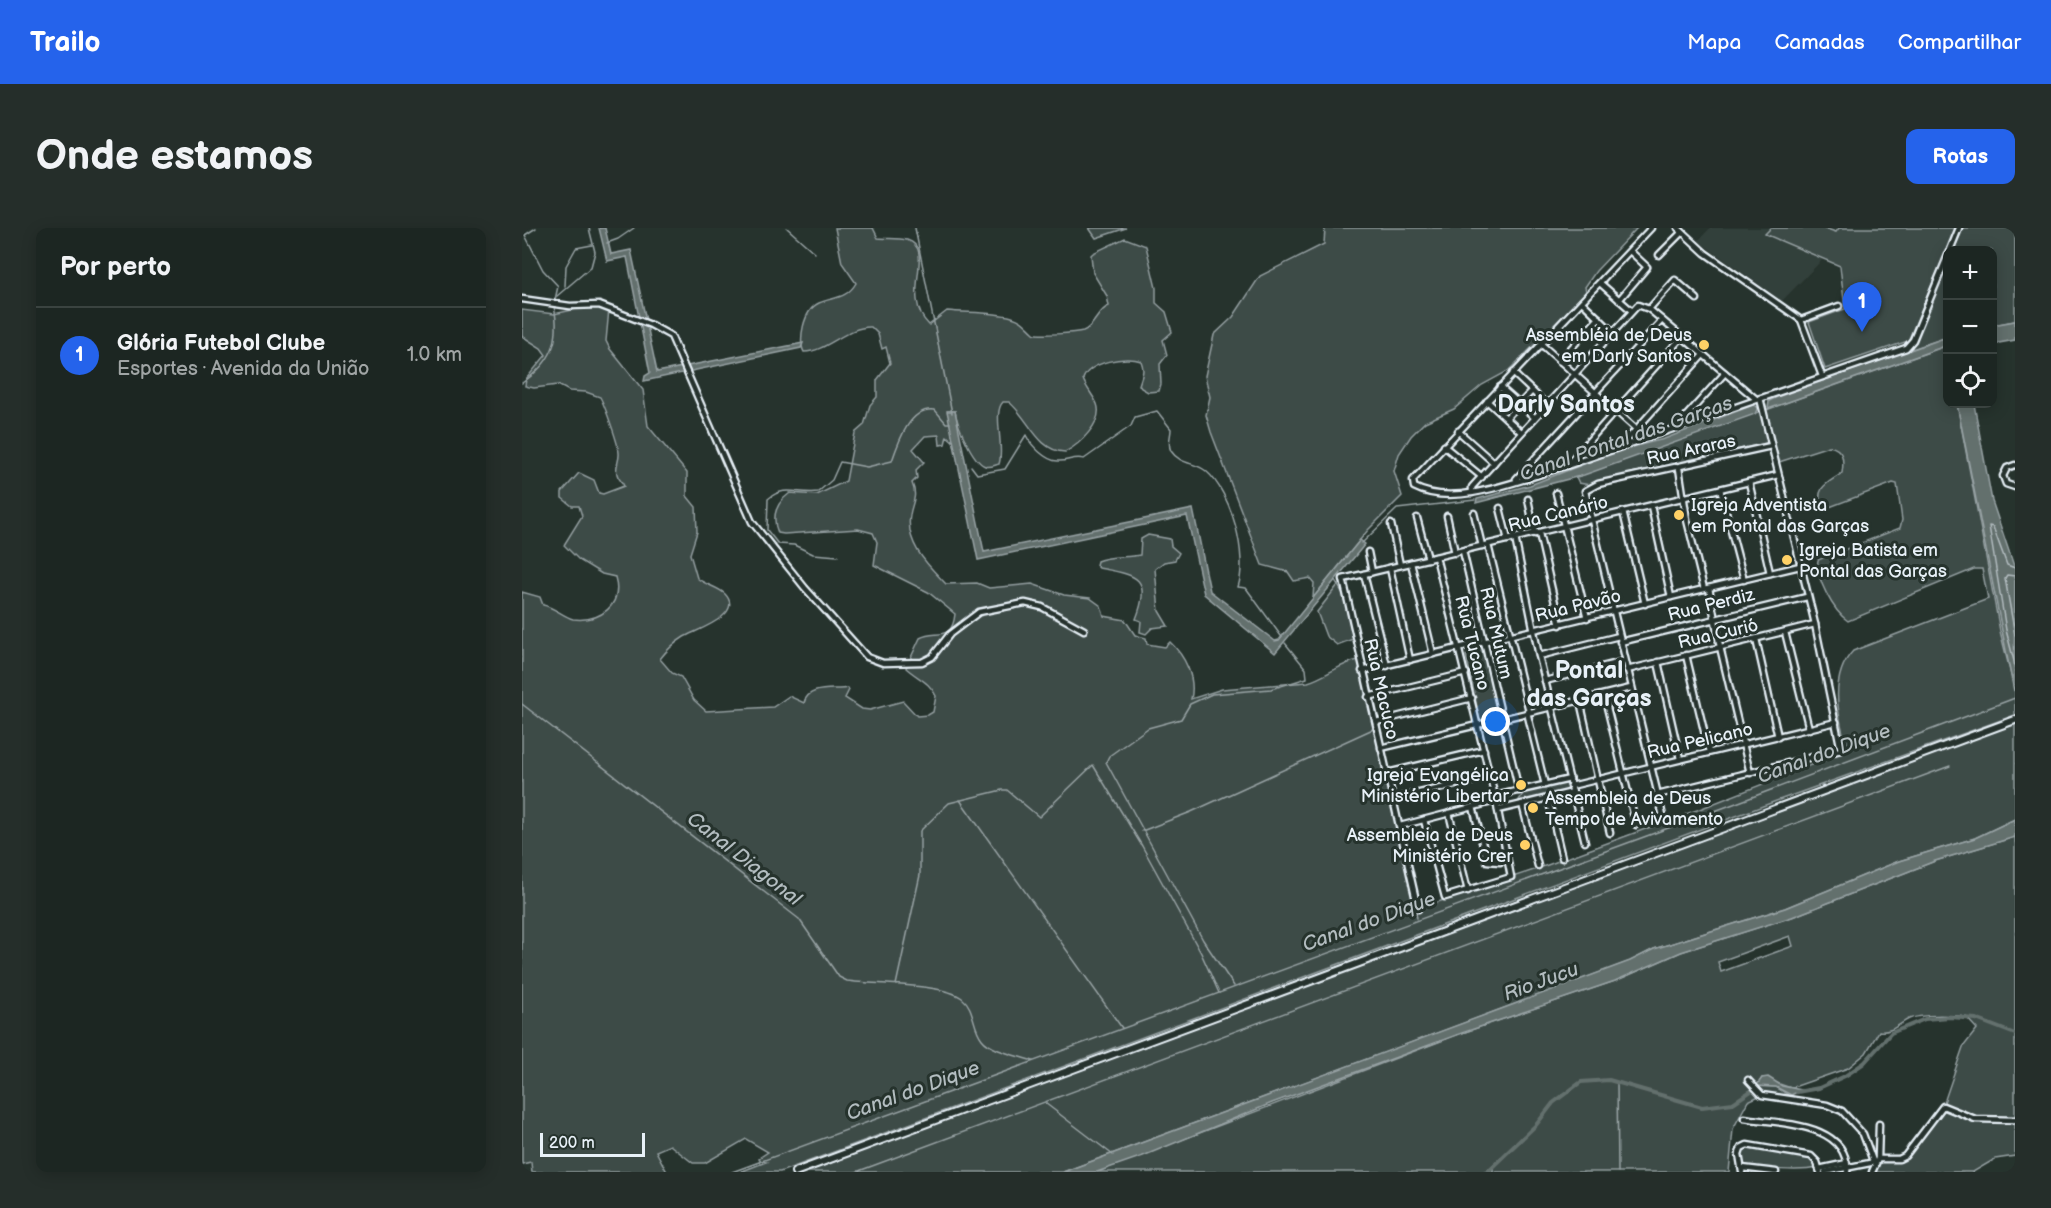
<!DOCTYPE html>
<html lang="pt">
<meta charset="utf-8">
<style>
body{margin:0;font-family:"Balsamiq Sans",sans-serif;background:#252e2a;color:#f1f3f6}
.controls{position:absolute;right:18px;top:18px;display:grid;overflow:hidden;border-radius:12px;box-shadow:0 3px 15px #0003}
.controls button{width:54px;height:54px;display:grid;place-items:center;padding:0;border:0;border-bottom:2px solid #3a4340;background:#1c2622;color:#f1f3f6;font:30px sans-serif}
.scale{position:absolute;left:18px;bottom:15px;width:105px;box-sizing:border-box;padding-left:6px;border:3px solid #e8f1f8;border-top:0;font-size:16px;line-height:21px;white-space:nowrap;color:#e8f1f8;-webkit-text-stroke:4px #26332d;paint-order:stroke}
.you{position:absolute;left:974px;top:494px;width:21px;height:21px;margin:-15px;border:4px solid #fff;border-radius:50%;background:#1a73e8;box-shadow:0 0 0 9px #1a73e833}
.badge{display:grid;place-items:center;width:39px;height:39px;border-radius:50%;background:#2563eb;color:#fff;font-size:20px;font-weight:700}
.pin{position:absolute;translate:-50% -50px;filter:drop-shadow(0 2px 3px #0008)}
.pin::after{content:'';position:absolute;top:32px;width:21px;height:18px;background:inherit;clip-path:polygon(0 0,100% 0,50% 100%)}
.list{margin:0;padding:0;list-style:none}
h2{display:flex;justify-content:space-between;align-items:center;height:78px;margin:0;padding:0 24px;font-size:26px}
h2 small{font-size:20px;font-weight:400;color:#a0a5a5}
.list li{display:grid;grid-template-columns:39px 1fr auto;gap:18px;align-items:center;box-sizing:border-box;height:96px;padding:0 24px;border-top:2px solid #3a4340}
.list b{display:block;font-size:22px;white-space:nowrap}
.list p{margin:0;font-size:20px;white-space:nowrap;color:#a0a5a5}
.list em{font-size:20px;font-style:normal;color:#a0a5a5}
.icon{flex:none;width:33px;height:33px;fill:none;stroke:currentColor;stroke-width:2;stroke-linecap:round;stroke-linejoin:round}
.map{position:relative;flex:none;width:1493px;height:944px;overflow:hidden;border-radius:12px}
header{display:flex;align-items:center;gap:36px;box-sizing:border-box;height:84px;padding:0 30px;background:#2563eb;color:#fff}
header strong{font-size:28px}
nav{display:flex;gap:33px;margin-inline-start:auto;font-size:21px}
.intro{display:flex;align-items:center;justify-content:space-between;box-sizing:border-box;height:144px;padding:0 36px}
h1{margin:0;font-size:42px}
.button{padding:15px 27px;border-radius:12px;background:#2563eb;color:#fff;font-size:21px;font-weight:700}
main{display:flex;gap:36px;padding:0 36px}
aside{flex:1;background:#1c2622;border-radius:12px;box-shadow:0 3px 15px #0003}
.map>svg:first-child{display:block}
.built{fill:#333f3a}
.green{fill:#3e4b47;stroke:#939ea0;stroke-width:1.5;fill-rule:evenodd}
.water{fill:#636f6d;stroke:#98a3a5;stroke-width:1.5}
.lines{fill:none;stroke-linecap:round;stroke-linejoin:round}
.shore{stroke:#b3bdc0;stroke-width:1.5}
.stream{stroke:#98a3a5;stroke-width:1.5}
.canal{stroke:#636f6d;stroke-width:4}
.minor-casing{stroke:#e8f1f8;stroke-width:9}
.major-casing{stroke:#e8f1f8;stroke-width:10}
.minor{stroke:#26332d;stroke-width:4.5}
.major{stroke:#26332d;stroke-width:6}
.poi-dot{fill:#ffd166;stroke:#26332d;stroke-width:2}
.labels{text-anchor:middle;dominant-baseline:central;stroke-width:6;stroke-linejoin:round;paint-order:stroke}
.poi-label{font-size:18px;fill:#e8f1f8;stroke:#26332d;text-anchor:end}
.street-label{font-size:18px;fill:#e8f1f8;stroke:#26332d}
.water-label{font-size:20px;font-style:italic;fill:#b3bdc0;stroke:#26332d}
.district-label{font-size:24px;font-weight:bold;fill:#e8f1f8;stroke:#26332d}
</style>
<header>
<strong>Trailo</strong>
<nav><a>Mapa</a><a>Camadas</a><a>Compartilhar</a></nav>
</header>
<div class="intro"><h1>Onde estamos</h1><a class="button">Rotas</a></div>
<main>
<aside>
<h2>Por perto<small></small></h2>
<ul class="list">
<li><span class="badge">1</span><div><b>Glória Futebol Clube</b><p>Esportes · Avenida da União</p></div><em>1.0 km</em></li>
</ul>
</aside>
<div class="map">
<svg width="1493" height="944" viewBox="0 0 1493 944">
<rect width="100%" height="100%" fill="#26332d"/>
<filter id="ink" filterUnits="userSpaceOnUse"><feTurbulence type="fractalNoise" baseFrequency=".0167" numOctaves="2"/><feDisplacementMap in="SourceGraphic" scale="12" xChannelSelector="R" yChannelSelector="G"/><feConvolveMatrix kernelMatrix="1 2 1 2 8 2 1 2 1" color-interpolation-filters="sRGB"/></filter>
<g filter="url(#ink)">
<path class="built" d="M1188,0H1249L1243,6L1301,31L1260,73L1176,13Z"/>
<g class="green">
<path d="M313,0H351L356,10C366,11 376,10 385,12C415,21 377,68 407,97L425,83C446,85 470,84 490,89C501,92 504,98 512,105C515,108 554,105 561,103C573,99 575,82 587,78L585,68L571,45L569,27L571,25L603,10L624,18L634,60V75L644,84L650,104L641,112L645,127L638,136L639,156L637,163L626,164L619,160L617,157C620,147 623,143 619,133C604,127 567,134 561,151C564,160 571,167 575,176C582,194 557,217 543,224C515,223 507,190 487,174H481C470,185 483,219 477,236C473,237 468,240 463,238C450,233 435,196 433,183H426L432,214L425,208L423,216L418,217L417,207L403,208L391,221L402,234L394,242L395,250L390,255C396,269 390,274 388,287C383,316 406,337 424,356L455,355L467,360L510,356L542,367L568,370L579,378L582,388L603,392L613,407L624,410L625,416L643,419L648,414C663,428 674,450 669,471L700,461L786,454C804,449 818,435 837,432L849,474L895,681L1012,642L1175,582L1327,522C1327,515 1322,511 1321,505C1314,478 1311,444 1331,423L1466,371L1460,341H1452L1326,393C1311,383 1293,349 1296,332L1378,300L1380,292L1375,256L1371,255L1305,280L1299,278C1293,258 1307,255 1320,245C1322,232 1322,221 1307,218L1257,234L1244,182L1424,118L1426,176H1435L1478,403L1493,463V487L1257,572L258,944H218L244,934L239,933L237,930L246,924L224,911L183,935H171L148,917L134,923L145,944H10L9,934L0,936V364L18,369L21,377C32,379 42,389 51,391C79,394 101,377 93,349L80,346L57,332L42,317L60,288L57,278H50L40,270V264L57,245L72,252L77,265L81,266L102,258C100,253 96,251 95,246C93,239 97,234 97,227C98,219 82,176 78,169L64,164L47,163L36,157L12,160L3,158L4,151L24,127L19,120L0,108V82L32,86L68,78L87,81L84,113L88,121L121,162L126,198L165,245V268L174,279L175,304L168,326L175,350C183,357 196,359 203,366C223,387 174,402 162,409C154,414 144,423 138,431L150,445L159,449L172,472L184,483L251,479L267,468L282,475C286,457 312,463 326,460L327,462L323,470L340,481L348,482L381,473L395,488L406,487L411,484L414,468C408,454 395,450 384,440L398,410C414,401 430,415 433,386L406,364L352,337L355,314L351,305L336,301L262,306L256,305C249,288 254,275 268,265L295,267L324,253L333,205L342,197L348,177L355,169V152L368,135L364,119L360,121L356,106L349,99C325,98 305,124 282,124C276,114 281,82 297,75C311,69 325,71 334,55L320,35Z"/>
<path d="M567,0H604L574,10Z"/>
<path d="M803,0H1115L1074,43L1063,59L1064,63L1059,71L986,143L960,157L932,181L903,194L889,208L877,226L872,243L880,268L846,302L791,370L792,355L788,350L772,353L766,344L740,337L689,204L684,187L688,169L683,148L692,107L711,89L738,48L802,16Z"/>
<path d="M1249,0H1302L1314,4L1317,0H1434L1386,113L1303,141L1287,94L1323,81L1318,38L1243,6Z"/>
<path d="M1441,0H1493V93L1471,97L1470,22H1432Z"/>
<path d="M1425,38V109L1390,121V119Z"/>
<path d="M1239,183L1248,214L1068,257L1057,255L1054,249L1075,241Z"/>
<path d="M626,307L648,311L649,318L657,325L653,332L642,334L633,341L637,383L646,398L630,400L624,406L618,404L619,393L614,391C631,348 613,347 577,340L574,337L575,333C588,327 604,330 618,327L619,311Z"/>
<path d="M821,356L831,411L815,417L804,408L795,384L816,357Z"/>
<path d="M962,419L977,489L958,493L944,428L948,422Z"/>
<path d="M1493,494V591L1453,610L1377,633L1263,680L1132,721L1109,733L541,944H275Z"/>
<path d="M1042,555L1047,558L1044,563L996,574L1002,564Z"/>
<path d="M1493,609V928L1473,931L1451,944H1352L1358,931L1376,932L1388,925L1417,889L1441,819L1455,801L1444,789C1431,787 1398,786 1387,791C1376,796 1370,805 1357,803L1344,825L1326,840L1269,860L1240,850L1235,858L1254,859L1266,867L1267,873L1237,868L1226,873L1211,901L1207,944H575L940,805L1093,753L1159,724L1270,689L1413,633ZM1268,708L1271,718L1199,744L1196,734Z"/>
<path d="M1224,919L1288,930L1294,940C1281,944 1238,941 1222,938L1218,924Z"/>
</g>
<g class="water">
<path d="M77,0H83L89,26L109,22L135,144L281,115L279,120L122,153L123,148L128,145L105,29L85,33Z"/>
<path d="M1493,93V112L1471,116V97Z"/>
<path d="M1425,109V128L1423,118L1246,181L1247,173L1255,169Z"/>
<path d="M1435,176H1452L1470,273L1493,341L1492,463Z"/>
<path d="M1231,177L1236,179L1233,186L1062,247L954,275L955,271L1008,257L1098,222L1142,211Z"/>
<path d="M425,183H433L462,324L671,281L688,363L753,413L757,412L838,312L843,316L753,425L682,366L665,288L456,332Z"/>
<path d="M1493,591V609L1413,633L1270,689L1159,724L1093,753L940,805L750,875L621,928L575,944H541L1108,733L1132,721L1263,680L1377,633L1453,610Z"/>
<path d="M1246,849L1260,858L1280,862L1269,867L1254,859L1234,858L1240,850Z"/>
</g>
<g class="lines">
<g class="shore">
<path d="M1493,340L1485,337L1471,299L1467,298L1484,402L1493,437"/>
<path d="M1493,348L1485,347L1483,350L1493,407"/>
</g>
<g class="stream">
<path d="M14,0L3,7L21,42L36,58L33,72"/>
<path d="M265,0L293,25"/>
<path d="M393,0L430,185"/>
<path d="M85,15L96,11L112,0"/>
<path d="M43,58L44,38L54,20L70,17"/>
<path d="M35,68L69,39L73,24L67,0"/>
<path d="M0,155C30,134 39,113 32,78"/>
<path d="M449,238L455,246L483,241L504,207C508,216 524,234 537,233C547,233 553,228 562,231L609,198L613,189L635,183L649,201C649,209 645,215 649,223C658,237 674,234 684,243C710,265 726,328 716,359L724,360L759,408"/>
<path d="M967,271L988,266"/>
<path d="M840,315L875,281L953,272"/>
<path d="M316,328L291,326L272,317L256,316L245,302L246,271C263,256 277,267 296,264L310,252L318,234L345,239L370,233C376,215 388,178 413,182L424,195H428"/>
<path d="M813,352L821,366L895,690"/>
<path d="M0,476L277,691L317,749L325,753C352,757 420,755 440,770C453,780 450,799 460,811C469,823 497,828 511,833"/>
<path d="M438,572L600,800"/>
<path d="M620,603L669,584L851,501"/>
<path d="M374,757L398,647V603L427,575L480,562H485L517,589L571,537L620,618L679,725L697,765"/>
<path d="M712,758L681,712L584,534L587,528L626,500L659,491L668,476L690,466L749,461L785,450L784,441L763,415"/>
<path d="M1095,854L1096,944"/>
<path d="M523,875L591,927"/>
<path d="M971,938V944"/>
<path d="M210,944L1209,577L1493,470"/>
<path d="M334,944L1428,538"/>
</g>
<g class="canal">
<path d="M1275,864L1297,860L1323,848L1342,835L1369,805L1403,791L1428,789L1454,791L1493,806"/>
<path d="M965,944L1014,897L1031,875L1059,854L1087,852L1180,879L1211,875L1235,859"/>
</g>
<defs>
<g id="minor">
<path d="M1129,0L891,252L892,259C934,281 1002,250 1044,238L1384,120L1391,112L1426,27"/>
<path d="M1156,0L1183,25L1279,92L1300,148"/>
<path d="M1428,22L1437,0"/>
<path d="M1137,27L1160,4"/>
<path d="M1078,55L1110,83"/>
<path d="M0,71L48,78L77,77L129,97L149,108L230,294L283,360L345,429L361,435L400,434L410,429L428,406L457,384L503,375L520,379L562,402"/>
<path d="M1097,72L1125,39L1108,23"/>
<path d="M1060,74L1091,104"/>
<path d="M1127,81L1153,52L1175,71"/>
<path d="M1279,92L1317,78"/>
<path d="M1019,116L1114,201"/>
<path d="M1037,133L1077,90"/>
<path d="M991,145L1025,177"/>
<path d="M978,159L1012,189"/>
<path d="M965,173L999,204"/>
<path d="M984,190L1010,163"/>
<path d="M1156,197L1203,145"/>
<path d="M936,203L972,235"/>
<path d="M1101,216L1181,127"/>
<path d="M922,218L960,249"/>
<path d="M1046,236L1160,109"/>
<path d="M1493,237L1485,240L1481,248L1484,256L1493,259"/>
<path d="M1157,240L1165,292L1182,361"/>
<path d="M994,251L1140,92"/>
<path d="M1227,254L1248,345"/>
<path d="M1198,261L1222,352"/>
<path d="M950,265V259L1116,77L1127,81L1234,171"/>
<path d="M1034,265L1065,390"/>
<path d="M1006,271L1013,306"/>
<path d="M1129,278L1149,369"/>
<path d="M978,280L986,312"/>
<path d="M1101,284L1123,376"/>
<path d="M952,285L960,318"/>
<path d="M925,288L933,325"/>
<path d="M895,290L906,331"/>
<path d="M869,296L878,337"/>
<path d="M1017,305L1038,397"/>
<path d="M993,310L1017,428L1063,614"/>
<path d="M966,317L1007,483"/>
<path d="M941,323L997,563"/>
<path d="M846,324L850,344"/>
<path d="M889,335L911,426"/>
<path d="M868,340L888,432"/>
<path d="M842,346L865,438"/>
<path d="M1187,360L1198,419L1228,545"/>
<path d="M1263,404L1287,501"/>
<path d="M1234,411L1256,509"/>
<path d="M1098,414L1285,369"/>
<path d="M1164,427L1187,524"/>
<path d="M1017,428L1097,408"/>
<path d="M1136,434L1158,531"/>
<path d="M1105,442L1293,396"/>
<path d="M840,443L1278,338"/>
<path d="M1023,453L1103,433"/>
<path d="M1082,467L1114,597"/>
<path d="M846,469L944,445"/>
<path d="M1058,473L1088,605"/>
<path d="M1005,484L1023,557"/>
<path d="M854,494L950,470"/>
<path d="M859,520L1109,460"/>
<path d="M865,545L962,522"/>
<path d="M1049,558L1314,494"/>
<path d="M1135,567L1319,522L1293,396L1238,170"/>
<path d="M973,568L1048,551"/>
<path d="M1026,570L1040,630"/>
<path d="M871,571L968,549"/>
<path d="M1000,576L1016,638"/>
<path d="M951,579L965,633L978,634L985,631"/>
<path d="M976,582L1051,564"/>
<path d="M927,585L946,663"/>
<path d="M1141,588L1063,263L1076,256L1249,218"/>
<path d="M902,592L923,669L989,649L974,573L914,329"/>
<path d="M878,598L974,573"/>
<path d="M896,681L821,351L1256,247"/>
<path d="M1226,852L1240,867L1305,877L1320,883L1341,906L1351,933"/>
<path d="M1222,890C1257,896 1327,894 1325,944"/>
<path d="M1356,931L1357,896"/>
<path d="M1220,940L1254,944"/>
<path d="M1297,941L1325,935"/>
<path d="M1220,944L1217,926L1219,920L1225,917L1289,928L1295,934L1298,944"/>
<path d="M1303,944L1353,934"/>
<path d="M1350,944L1356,931H1377L1383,928L1421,878L1453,891L1493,892"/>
</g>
<path id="major" d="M273,944L1493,492"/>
</defs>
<use href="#minor" class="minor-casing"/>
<use href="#major" class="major-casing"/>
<use href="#minor" class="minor"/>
<use href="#major" class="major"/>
</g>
</g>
<g class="poi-dot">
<circle cx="1182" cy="117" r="6"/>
<circle cx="1157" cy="287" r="6"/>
<circle cx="1265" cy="332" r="6"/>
<circle cx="999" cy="557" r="6"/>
<circle cx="1011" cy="580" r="6"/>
<circle cx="1003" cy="617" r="6"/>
</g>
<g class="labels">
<g class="poi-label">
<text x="1170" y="107">Assembléia de Deus<tspan x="1170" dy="21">em Darly Santos</tspan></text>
<text x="1169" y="277" text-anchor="start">Igreja Adventista<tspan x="1169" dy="21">em Pontal das Garças</tspan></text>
<text x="1277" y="322" text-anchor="start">Igreja Batista em<tspan x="1277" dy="21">Pontal das Garças</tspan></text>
<text x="987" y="547">Igreja Evangélica<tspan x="987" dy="21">Ministério Libertar</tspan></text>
<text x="1023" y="570" text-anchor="start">Assembleia de Deus<tspan x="1023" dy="21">Tempo de Avivamento</tspan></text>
<text x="991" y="607">Assembleia de Deus<tspan x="991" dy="21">Ministério Crer</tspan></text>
</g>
<g class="street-label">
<text transform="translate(1169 222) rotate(-12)">Rua Araras</text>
<text transform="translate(1036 286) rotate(-14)">Rua Canário</text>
<text transform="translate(1189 377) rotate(-14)">Rua Perdiz</text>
<text transform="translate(1056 378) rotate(-14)">Rua Pavão</text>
<text transform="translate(974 405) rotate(77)">Rua Mutum</text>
<text transform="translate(1196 406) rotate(-13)">Rua Curió</text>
<text transform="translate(950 415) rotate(76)">Rua Tucano</text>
<text transform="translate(859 461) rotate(77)">Rua Macuco</text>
<text transform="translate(1178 513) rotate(-13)">Rua Pelicano</text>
</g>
<g class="water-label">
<text transform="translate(1104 211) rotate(-19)">Canal Pontal das Garças</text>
<text transform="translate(1302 526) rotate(-20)">Canal do Dique</text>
<text transform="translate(222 631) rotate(38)">Canal Diagonal</text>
<text transform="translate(847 694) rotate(-20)">Canal do Dique</text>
<text transform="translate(1019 754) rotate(-20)">Rio Jucu</text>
<text transform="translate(391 863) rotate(-20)">Canal do Dique</text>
</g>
<g class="district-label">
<text x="1044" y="176">Darly Santos</text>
<text x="1067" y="442">Pontal<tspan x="1067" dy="28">das Garças</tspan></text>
</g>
</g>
</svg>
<div class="controls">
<button>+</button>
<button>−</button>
<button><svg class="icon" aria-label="locate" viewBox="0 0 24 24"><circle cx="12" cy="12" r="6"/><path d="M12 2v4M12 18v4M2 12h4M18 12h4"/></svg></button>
</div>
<div class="scale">200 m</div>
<div class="you"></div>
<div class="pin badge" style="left:1340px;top:104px">1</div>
</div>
</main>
